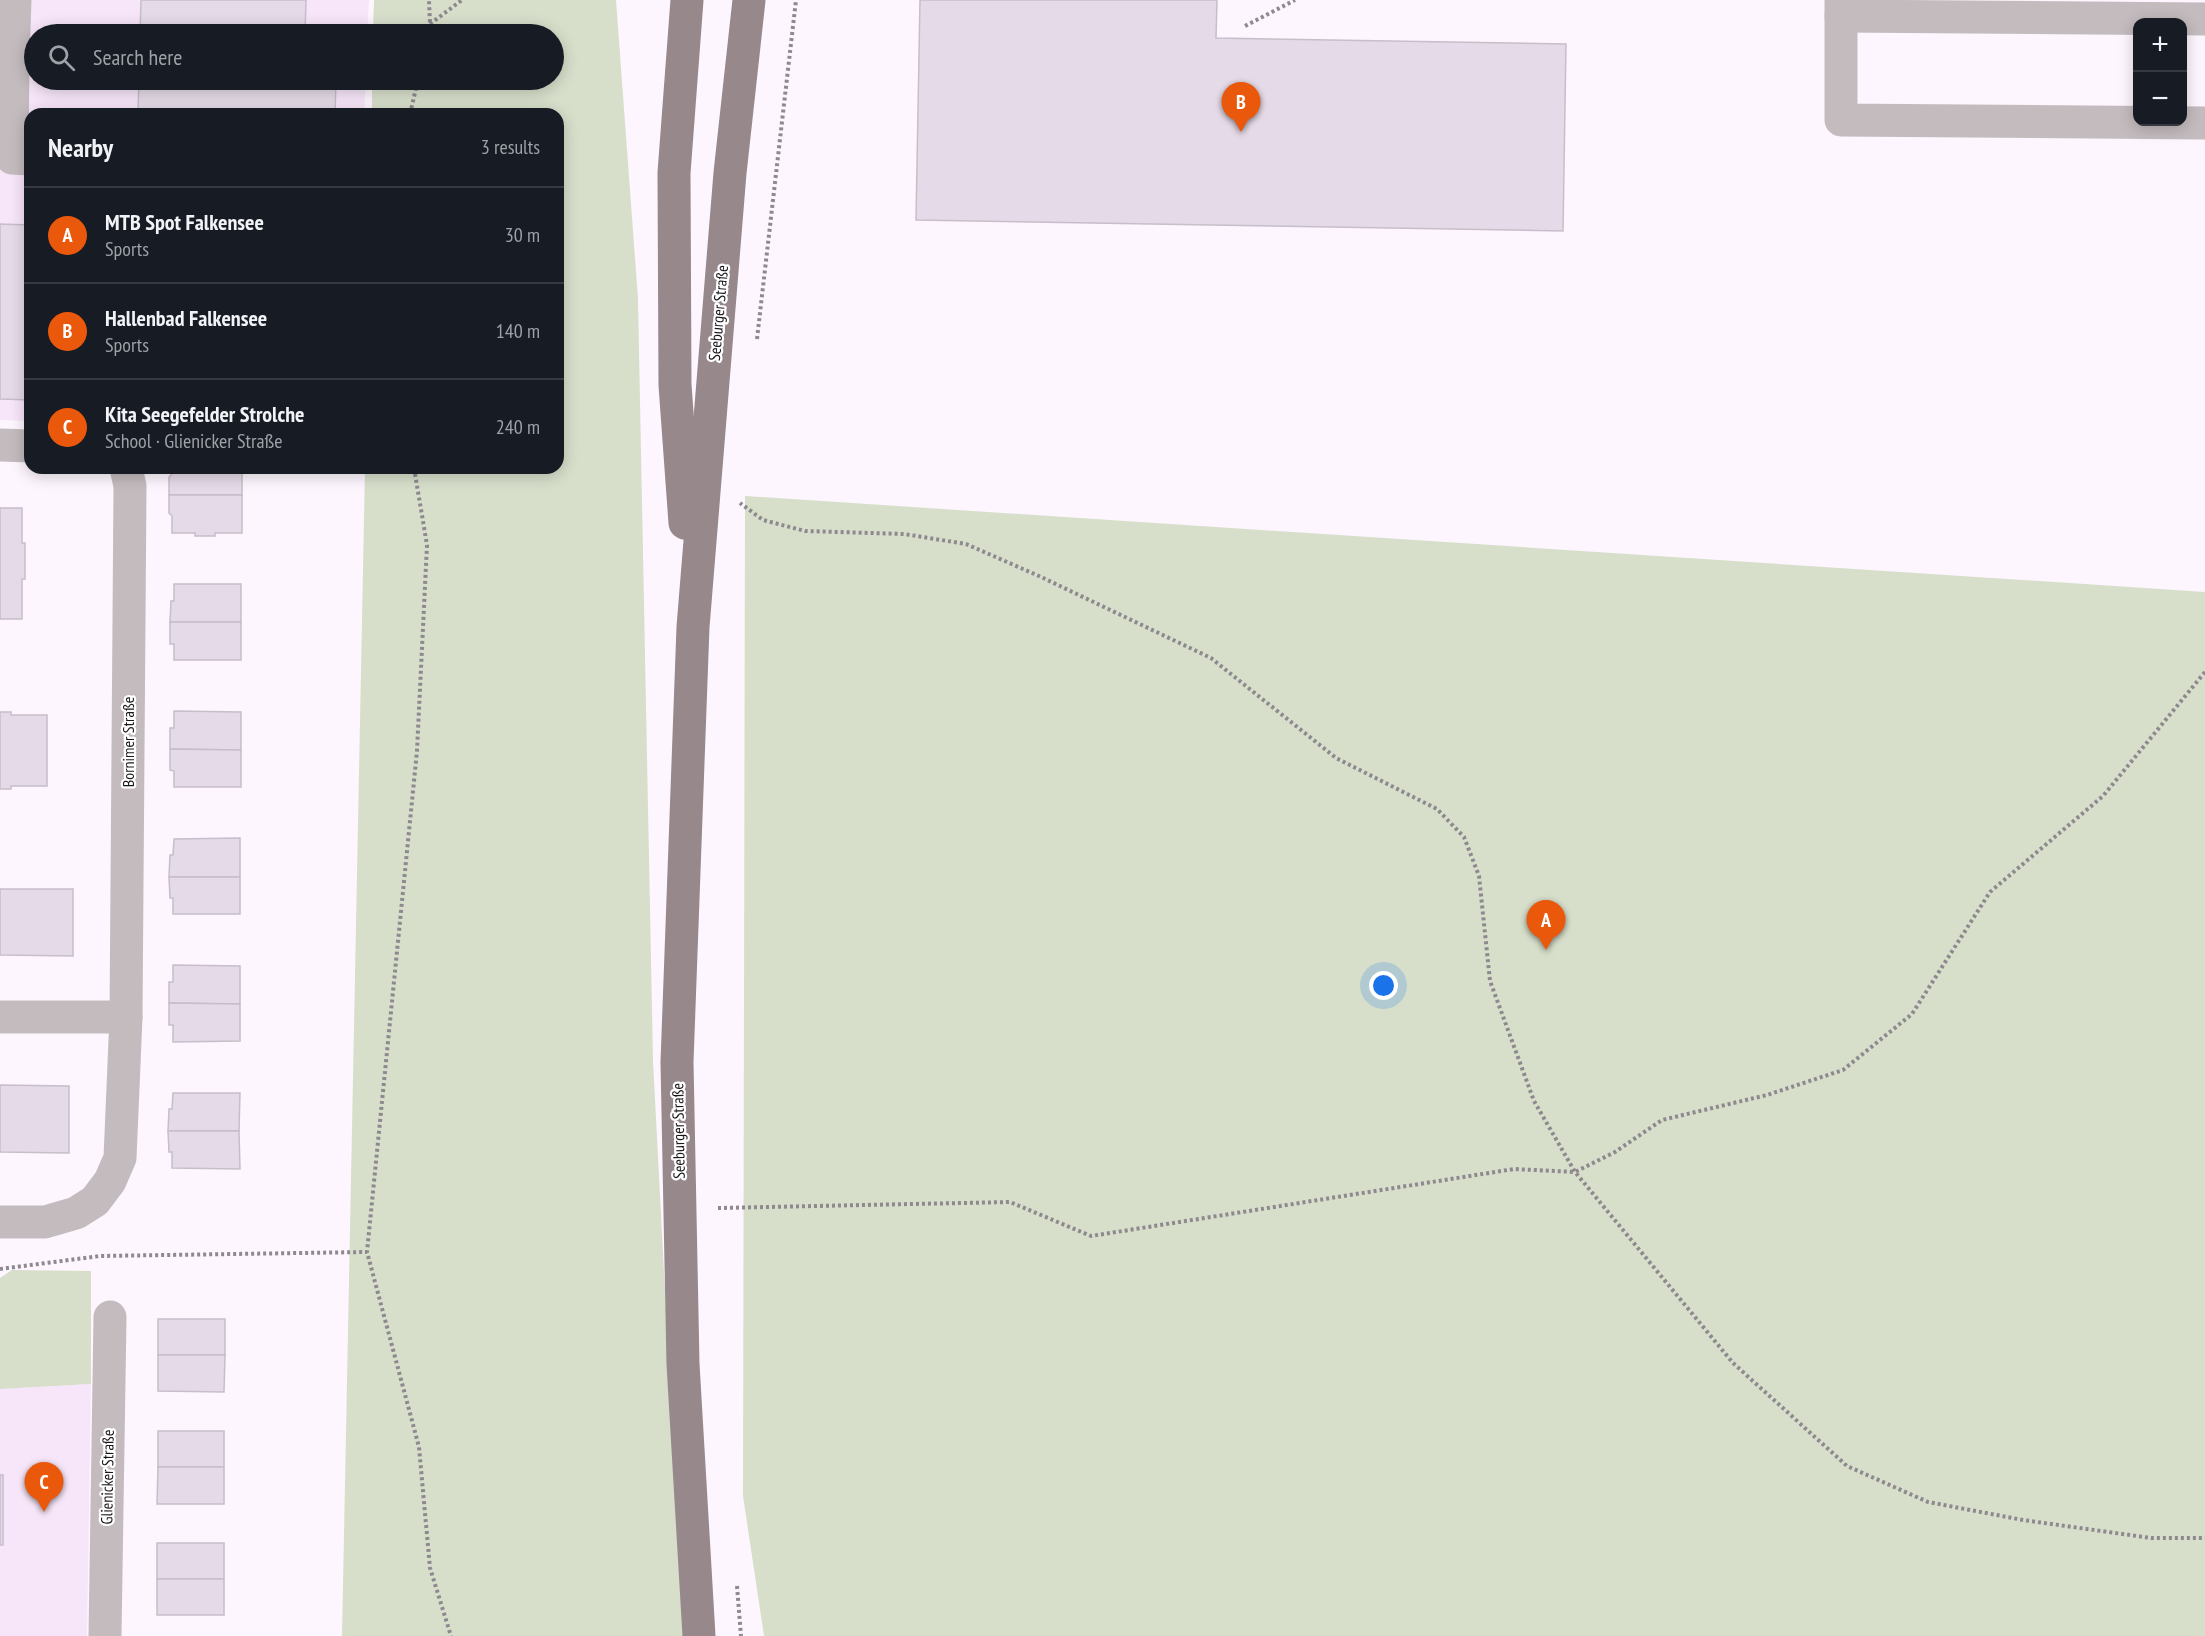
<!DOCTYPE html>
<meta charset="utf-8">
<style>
body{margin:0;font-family:"PT Sans Narrow",sans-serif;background:#20242c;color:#f1f3f6}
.controls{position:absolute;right:18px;top:18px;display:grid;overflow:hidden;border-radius:12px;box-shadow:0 3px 15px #0003}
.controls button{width:54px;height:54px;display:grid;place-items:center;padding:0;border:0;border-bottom:2px solid #363941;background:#171b24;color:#f1f3f6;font:30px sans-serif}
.you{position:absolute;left:1384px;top:986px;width:21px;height:21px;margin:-15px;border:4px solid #fff;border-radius:50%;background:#1a73e8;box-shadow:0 0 0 9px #1a73e833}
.badge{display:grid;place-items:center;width:39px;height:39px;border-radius:50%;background:#ea580c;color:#fff;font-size:20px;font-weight:700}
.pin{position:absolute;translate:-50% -50px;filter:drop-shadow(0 2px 3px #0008)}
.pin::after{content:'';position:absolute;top:32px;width:21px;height:18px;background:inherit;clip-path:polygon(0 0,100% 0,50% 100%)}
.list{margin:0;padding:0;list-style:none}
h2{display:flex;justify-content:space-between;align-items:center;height:78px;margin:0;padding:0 24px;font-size:26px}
h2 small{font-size:20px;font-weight:400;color:#9ea1a6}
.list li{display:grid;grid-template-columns:39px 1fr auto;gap:18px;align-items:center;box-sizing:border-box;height:96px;padding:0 24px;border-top:2px solid #363941}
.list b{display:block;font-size:22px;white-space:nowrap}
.list p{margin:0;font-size:20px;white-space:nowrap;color:#9ea1a6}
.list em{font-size:20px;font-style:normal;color:#9ea1a6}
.icon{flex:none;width:33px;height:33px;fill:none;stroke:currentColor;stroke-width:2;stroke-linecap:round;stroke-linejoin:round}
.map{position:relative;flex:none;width:2205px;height:1636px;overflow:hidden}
.search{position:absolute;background:#171b24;box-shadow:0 3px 15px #0003;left:24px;top:24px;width:540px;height:66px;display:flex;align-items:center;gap:15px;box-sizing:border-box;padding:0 21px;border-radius:33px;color:#9ea1a6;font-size:22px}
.panel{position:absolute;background:#171b24;box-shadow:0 3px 15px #0003;left:24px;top:108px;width:540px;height:366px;border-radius:18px}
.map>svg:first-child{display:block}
.built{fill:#f7e6f9}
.green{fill:#d7dfcb}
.building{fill:#e5dae7;stroke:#c8bdca;stroke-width:1.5}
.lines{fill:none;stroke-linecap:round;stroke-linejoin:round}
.path{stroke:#8e888f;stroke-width:4;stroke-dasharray:3 3;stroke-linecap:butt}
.minor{stroke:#c3bbbd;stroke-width:33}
.major{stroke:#96888b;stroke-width:33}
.labels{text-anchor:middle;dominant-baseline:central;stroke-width:4.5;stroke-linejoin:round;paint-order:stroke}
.street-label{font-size:16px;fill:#19151a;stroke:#fff}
</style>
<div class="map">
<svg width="2205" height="1636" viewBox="0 0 2205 1636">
<rect width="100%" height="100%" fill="#fdf6fe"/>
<g class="built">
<path d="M0,0H369L367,34H34V80H366L364,114H30V421L0,420Z"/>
<path d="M91,1384L87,1636H0V1389Z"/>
</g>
<g class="green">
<path d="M374,0H616L638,299L653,1061L683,1636H342L365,468H558V114H372V80H554V34H373Z"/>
<path d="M745,496L2205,592V1636H764L743,1496Z"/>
<path d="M12,1270L91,1271V1384L0,1389V1278Z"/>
</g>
<g class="building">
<path d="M141,0H306L305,34H140Z"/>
<path d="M920,0H1217L1216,38L1566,44L1563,231L916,220Z"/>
<path d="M139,80H336L335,114L138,111Z"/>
<path d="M0,224L30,225V400L0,399Z"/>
<path d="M172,468H242V495H169V477L172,474Z"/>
<path d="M169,495H242V533H215V536H195V533H172V516L169,513Z"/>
<path d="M0,508H22V543H25V579H22V619H0Z"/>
<path d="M174,584H241V622H170L171,601H174Z"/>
<path d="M170,622H241V660H174V644H170Z"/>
<path d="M174,711L241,712V750L170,749V728H174Z"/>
<path d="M0,712H11V715H47V786H11V789H0Z"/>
<path d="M170,749L241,750V787H174V771L170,770Z"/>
<path d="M240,838V877H169L170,855H173L174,839Z"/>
<path d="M169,877H240V914H173V898H170Z"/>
<path d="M0,889H73V956L0,955Z"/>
<path d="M173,965L240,966V1004L169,1003V982H173Z"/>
<path d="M169,1003L240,1004V1041L173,1042V1025H169Z"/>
<path d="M0,1085L69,1086V1153L0,1152Z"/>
<path d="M173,1093H240L239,1131H168L169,1109H172Z"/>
<path d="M168,1131H239L240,1169L172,1168V1152H169Z"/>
<rect x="158" y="1319" width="67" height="36"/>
<path d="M158,1355H225L224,1392L158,1391Z"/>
<rect x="158" y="1431" width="66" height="36"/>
<path d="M158,1467H224V1504H157Z"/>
<rect x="0" y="1475" width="3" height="70"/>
<rect x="157" y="1543" width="67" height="36"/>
<rect x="157" y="1579" width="67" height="36"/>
</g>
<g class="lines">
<g class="path">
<path d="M430,24L462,0"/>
<path d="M1245,26L1295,0"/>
<path d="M428,34L430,24L429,0"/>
<path d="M410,114L418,80"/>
<path d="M757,339L796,0"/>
<path d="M414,468L427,545L417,751L367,1252L419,1447L430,1568L451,1636"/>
<path d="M2205,672L2103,796L1990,892L1912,1014L1843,1070L1767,1095L1662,1120L1615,1152L1575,1172L1733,1363L1847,1466L1928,1502L2023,1520L2151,1538H2205"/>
<path d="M718,1208L1010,1202L1091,1236L1514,1169L1575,1172L1534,1101L1490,981L1479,876L1464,837L1437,809L1336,758L1211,658L1039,576L966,544L904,534L805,531L763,520L740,503"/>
<path d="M0,1269L100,1256L367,1252"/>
<path d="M737,1586L741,1636"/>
</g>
<g class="minor">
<path d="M1841,0V16L2205,19"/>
<path d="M1841,16V120L2205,123"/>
<path d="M0,59H13L15,0"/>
<path d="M13,59L12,158L30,159"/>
<path d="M0,445L30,446"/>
<path d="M0,1017H126"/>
<path d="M0,1222H45L76,1213L95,1201L110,1181L120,1158L126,1017L130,486L126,468"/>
<path d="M105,1636L110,1317"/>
</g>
<g class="major">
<path d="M685,523L675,385L674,173L687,0"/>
<path d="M699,1636L683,1364L677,1062L693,627L730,173L749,0"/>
</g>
</g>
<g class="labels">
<g class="street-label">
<text transform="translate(718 313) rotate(-85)">Seeburger Straße</text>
<text transform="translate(128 742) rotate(-90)">Bornimer Straße</text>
<text transform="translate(678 1131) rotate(-91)">Seeburger Straße</text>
<text transform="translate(107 1477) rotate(-89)">Glienicker Straße</text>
</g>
</g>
</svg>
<div class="controls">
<button>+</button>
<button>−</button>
</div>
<div class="you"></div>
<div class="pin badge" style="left:1546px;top:950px">A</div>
<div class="pin badge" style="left:1241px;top:132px">B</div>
<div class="pin badge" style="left:44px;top:1512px">C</div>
<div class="search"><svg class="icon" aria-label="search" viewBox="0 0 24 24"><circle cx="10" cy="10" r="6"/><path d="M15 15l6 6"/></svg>Search here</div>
<section class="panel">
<h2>Nearby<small>3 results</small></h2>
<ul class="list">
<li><span class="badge">A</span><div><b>MTB Spot Falkensee</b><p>Sports</p></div><em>30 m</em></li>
<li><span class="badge">B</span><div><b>Hallenbad Falkensee</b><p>Sports</p></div><em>140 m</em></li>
<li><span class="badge">C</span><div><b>Kita Seegefelder Strolche</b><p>School · Glienicker Straße</p></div><em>240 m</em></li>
</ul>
</section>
</div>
